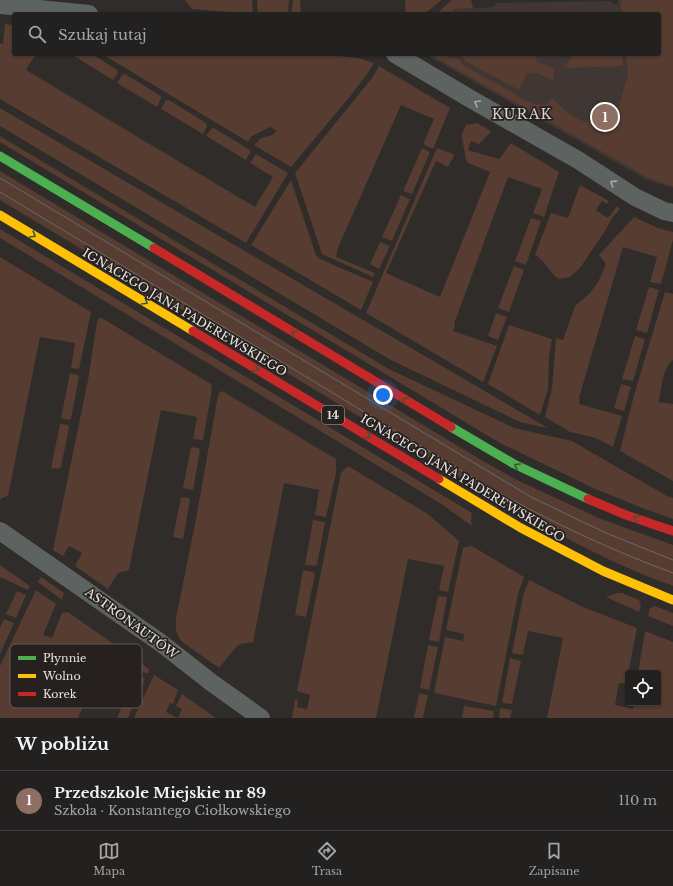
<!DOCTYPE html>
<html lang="pl">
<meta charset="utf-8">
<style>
body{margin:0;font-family:"Libre Baskerville",serif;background:#2f2e2d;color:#f1f3f6}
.controls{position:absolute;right:12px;bottom:12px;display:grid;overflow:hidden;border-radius:4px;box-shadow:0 1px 3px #0004}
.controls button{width:36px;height:36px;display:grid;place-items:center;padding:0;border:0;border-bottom:1px solid #403e3e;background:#232120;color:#f1f3f6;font:20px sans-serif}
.you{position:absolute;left:383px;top:395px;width:14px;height:14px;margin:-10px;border:3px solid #fff;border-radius:50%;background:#1a73e8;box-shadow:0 0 0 6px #1a73e833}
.badge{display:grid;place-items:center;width:26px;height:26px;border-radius:50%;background:#a7a4a2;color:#fff;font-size:13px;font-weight:700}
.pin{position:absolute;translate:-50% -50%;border:2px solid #fff;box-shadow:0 1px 4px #0006}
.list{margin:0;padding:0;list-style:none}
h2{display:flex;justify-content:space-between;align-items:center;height:52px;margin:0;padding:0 16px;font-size:17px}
h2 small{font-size:13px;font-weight:400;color:#a3a3a5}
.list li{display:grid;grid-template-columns:26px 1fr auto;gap:12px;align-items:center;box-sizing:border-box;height:60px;padding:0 16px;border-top:1px solid #403e3e}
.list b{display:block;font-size:15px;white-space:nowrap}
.list p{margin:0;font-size:13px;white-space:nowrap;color:#a3a3a5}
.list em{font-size:13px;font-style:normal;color:#a3a3a5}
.icon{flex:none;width:22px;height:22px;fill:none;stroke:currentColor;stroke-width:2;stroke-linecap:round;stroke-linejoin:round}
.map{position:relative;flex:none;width:673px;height:718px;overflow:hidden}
.search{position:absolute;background:#232120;box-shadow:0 1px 3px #0004;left:12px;right:12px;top:12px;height:44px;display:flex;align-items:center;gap:10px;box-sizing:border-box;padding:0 14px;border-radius:4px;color:#a3a3a5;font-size:15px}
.sheet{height:112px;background:#232120}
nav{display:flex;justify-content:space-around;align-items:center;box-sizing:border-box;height:56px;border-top:1px solid #403e3e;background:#232120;font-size:11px;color:#a3a3a5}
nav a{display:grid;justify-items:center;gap:2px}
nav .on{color:#a7a4a2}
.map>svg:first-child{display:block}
.built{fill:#403633}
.green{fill:#563c31}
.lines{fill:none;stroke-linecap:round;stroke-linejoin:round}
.street{stroke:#5d6360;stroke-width:18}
.fast{stroke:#4caf50;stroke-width:9}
.slow{stroke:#ffc107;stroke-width:9}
.jam{stroke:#c62828;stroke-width:9}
.tram{stroke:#6a6b69;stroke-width:1}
.oneway{stroke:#a9aaa8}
.oneway2{stroke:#355a33}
.labels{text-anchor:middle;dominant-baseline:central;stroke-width:3.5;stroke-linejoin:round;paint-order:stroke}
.shield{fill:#26211f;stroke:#adaaa8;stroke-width:1}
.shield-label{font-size:11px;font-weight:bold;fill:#e7e4e2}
.street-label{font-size:12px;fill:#e7e4e2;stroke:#26211f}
.quarter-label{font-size:14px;letter-spacing:1px;fill:#d6d0ce;stroke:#26211f}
.key{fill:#26211f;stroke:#605c5a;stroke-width:1}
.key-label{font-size:11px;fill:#e7e4e2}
</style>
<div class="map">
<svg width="673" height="718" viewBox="0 0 673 718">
<rect width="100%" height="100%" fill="#2f2c2a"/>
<path class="built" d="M618,0H673V188L647,180L425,54H659V14H450L458,7L462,9L494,7L495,3L611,1L612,4H618Z"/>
<g class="green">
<path d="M185,0H252L253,14L192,9Z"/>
<path d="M257,0H289L288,14H258Z"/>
<path d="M293,0H300L301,14H291Z"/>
<path d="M405,0H442L424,14H406Z"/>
<path d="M452,0H471L473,8L462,9L458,7L450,14H436Z"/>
<path d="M622,0H673V186L649,178L429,54H445L450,58L459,59L463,65L531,103C539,105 547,107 552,98C561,107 581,127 595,121C603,117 612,111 619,106L628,74L626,54H659V14H623L620,5Z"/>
<path d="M5,24L14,25V54H36L26,70L255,207L273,177L250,163L256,154L288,173L246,243L0,99V43L3,44Z"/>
<path d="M75,54H92L117,70L118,73L113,80L74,56Z"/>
<path d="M102,54H316L358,58L374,63L368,73L348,99L291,167L254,145L261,138L272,135L277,131L270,127L252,136L248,142Z"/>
<path d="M466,54L472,56L473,54H496V56L536,55V60L541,64L554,68L553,81C546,77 536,71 527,73L519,90L467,62L462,57Z"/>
<path d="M622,54L623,66L568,68L563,66L567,63L572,56Z"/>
<path d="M379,66L450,108L433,149L423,144L434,119L401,105L337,250H338L336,257L375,273L373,277L322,254L295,173L372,78Z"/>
<path d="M125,74L161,96V98L157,107L117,83L122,75Z"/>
<path d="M166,100H169L206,123L207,126L203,134L161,109Z"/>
<path d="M0,108L548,428L520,422L389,359L0,126Z"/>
<path d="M477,123L491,131L489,134L479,144L471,141L468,150L499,159L511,143L559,172L544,217L533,213L542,189L508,177L454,324L455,325L453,331L497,346L483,382L366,313L437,148L453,154L454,156L448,167L436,161L386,273L440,297L490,172L468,163L466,160L462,138V134L466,125Z"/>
<path d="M214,128L250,150L251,151L246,160L206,136L211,129Z"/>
<path d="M0,136L389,369L514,428L572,441L667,496L673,498V519L642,508L593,488L500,443L0,142Z"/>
<path d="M422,148L430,152L412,194L403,191Z"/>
<path d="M0,171L483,461L521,482L601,519L673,545V586C616,566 564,537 511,508L0,200Z"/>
<path d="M291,180L316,255L320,259L373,282L361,310L251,245Z"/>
<path d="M580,185L609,201L607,204L602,201L596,210L608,218L617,206L620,209L612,218L605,231L580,268L570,277L559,279C549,273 546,261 535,255L551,213L568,218Z"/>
<path d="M401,195L410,199L392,241L382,237Z"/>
<path d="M634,217L658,228L673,232V240L661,284L650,282L657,257L623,247L579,398L580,399L579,404L622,416L613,447L596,438L570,432L545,417L552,389L556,338L563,340L575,306L590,293L598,282L606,264L599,255Z"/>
<path d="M531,218L541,221L526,265L515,261Z"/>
<path d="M0,229L472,513L471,521L472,526L443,505L0,238Z"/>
<path d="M380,242L390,246L379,269L370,264Z"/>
<path d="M0,257L91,312L79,369L71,368L75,343L40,337L8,496L4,497L0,500Z"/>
<path d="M514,266L524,270L509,312L498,308Z"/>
<path d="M649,287L659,290L647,333L636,330Z"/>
<path d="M665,292L673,294V360C663,365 661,391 659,402L673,404V481L620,451L634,395Z"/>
<path d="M496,313L507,317L498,340L488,336Z"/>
<path d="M100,317L211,384L212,389L203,440L193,439L197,417L161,410L129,570L118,573L108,589L75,566L82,553L69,546L63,556L53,550L88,380L97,322Z"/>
<path d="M509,325L552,339L549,357L548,389L540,415L488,384Z"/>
<path d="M635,336L645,339L633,381L622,379Z"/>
<path d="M70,373L78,375L79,377L71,419L69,420L61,418Z"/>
<path d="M621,384L631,387L624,411L614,408Z"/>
<path d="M222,391L336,459V473L326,517L315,515L319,490L284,483L253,642L241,644L236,647L219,668L181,641L176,631V618L196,519L218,395L220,392Z"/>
<path d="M60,424L68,425L69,428L61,467L59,469L51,468Z"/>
<path d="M191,447L199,448L200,451L193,490L183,488Z"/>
<path d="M348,466L428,514L459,541L448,592L439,590L444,566L408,559L376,718H292L295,699L298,700L297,707L307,709L310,695L297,691L341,473Z"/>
<path d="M181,497L189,498L190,500L183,539L173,537Z"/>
<path d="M313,520L325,522L317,565L314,566L305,565Z"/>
<path d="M472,546L524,577L518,594L496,706L434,693L445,637L463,641L464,634L446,630L463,548L465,547Z"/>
<path d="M0,565L30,586L28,590L0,577Z"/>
<path d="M303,570L313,572L315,574L306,617L295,615Z"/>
<path d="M41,577L64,593L62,600L38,582Z"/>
<path d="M529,580L583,607L637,628L626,684L619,683L615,705L633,709L635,703H658V673H638L645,631L673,642V718H547L563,638L528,631L523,655L512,653L523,596Z"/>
<path d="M36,590L56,604L43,635L52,638L62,613L68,612L149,669L148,674L106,655L78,718H0V666Z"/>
<path d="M17,591L26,595L16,618L6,614Z"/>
<path d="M617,593H622L639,600L641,605L639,612L606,597Z"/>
<path d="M438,596L447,597L439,642L429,640Z"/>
<path d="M655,606L673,613V626L648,616L650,608Z"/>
<path d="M4,619L14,623L0,654V628Z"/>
<path d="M428,645L438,647L429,690L420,688Z"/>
<path d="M510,658L521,661L512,704L502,703Z"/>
<path d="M136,675L145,679L135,702L126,698Z"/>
<path d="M154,675L178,690L173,704L170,703L166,712L178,718L182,709L176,706L182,694L216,718H134Z"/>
<path d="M419,693L428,695L423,718H414Z"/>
<path d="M124,702L133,706L128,718H117Z"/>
<path d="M464,706L494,711L493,718H462Z"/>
<path d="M500,708L512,710L510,718H499Z"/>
</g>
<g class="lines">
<g class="street">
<path d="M0,5L89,14"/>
<path d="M395,54L469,98L578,160L635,197L664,211L673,213"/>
<path d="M0,531L161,643L212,683L261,718"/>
</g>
<g class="fast">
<path d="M0,156L154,248"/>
<path d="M451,427L514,464L588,499"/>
</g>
<g class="slow">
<path d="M0,215L193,331"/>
<path d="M439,479L521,528L603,571L673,600"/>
</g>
<g class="jam">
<path d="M154,248L451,427"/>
<path d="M193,331L439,479"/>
<path d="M588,499L626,515L673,531"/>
</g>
<g class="tram">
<path d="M0,178L531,497L606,533L673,560"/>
<path d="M0,192L487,486C547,520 608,549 673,573"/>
</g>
</g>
<defs><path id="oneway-chevron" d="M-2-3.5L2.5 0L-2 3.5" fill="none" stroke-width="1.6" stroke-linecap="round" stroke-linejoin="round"/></defs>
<g class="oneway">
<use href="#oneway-chevron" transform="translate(477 103) rotate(-150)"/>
<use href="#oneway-chevron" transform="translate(613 183) rotate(-147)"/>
</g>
<g class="oneway2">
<use href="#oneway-chevron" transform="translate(33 235) rotate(31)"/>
<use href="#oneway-chevron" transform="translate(145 302) rotate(31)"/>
<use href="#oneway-chevron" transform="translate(294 333) rotate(-149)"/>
<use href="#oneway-chevron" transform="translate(256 369) rotate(31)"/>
<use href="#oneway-chevron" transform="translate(405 400) rotate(-149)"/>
<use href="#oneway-chevron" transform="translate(368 436) rotate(31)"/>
<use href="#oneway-chevron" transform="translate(517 466) rotate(-152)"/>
<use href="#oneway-chevron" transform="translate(636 518) rotate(-160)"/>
</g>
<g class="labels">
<rect class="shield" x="322" y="406" width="22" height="18" rx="3"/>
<g class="shield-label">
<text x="333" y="415">14</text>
</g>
<g class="street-label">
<text transform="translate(185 312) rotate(31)">IGNACEGO JANA PADEREWSKIEGO</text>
<text transform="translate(463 478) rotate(31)">IGNACEGO JANA PADEREWSKIEGO</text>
<text transform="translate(132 623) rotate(36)">ASTRONAUTÓW</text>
</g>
<g class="quarter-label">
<text x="522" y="114">KURAK</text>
</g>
</g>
<rect x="10" y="644" width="132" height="64" rx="6" class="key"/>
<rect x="18" y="656" width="18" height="4" fill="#4caf50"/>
<rect x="18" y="674" width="18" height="4" fill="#ffc107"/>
<rect x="18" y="692" width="18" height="4" fill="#c62828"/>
<g class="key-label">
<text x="43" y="662">Płynnie</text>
<text x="43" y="680">Wolno</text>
<text x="43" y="698">Korek</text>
</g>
</svg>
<div class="controls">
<button><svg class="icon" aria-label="locate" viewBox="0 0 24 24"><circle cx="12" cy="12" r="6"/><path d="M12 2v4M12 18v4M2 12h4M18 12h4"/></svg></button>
</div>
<div class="you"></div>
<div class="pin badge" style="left:605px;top:117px;background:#8d6e63">1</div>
<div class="search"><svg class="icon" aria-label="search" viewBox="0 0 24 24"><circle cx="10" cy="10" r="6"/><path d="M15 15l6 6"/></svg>Szukaj tutaj</div>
</div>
<section class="sheet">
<h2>W pobliżu<small></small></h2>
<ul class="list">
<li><span class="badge" style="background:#8d6e63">1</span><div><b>Przedszkole Miejskie nr 89</b><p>Szkoła · Konstantego Ciołkowskiego</p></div><em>110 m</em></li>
</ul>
</section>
<nav>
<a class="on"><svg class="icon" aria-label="map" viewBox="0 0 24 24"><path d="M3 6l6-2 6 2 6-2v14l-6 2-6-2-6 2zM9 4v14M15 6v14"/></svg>Mapa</a>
<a><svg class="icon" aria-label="directions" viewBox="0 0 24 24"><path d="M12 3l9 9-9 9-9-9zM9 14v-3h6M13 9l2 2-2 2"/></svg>Trasa</a>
<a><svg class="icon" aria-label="saved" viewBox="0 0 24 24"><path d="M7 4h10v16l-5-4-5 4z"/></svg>Zapisane</a>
</nav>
